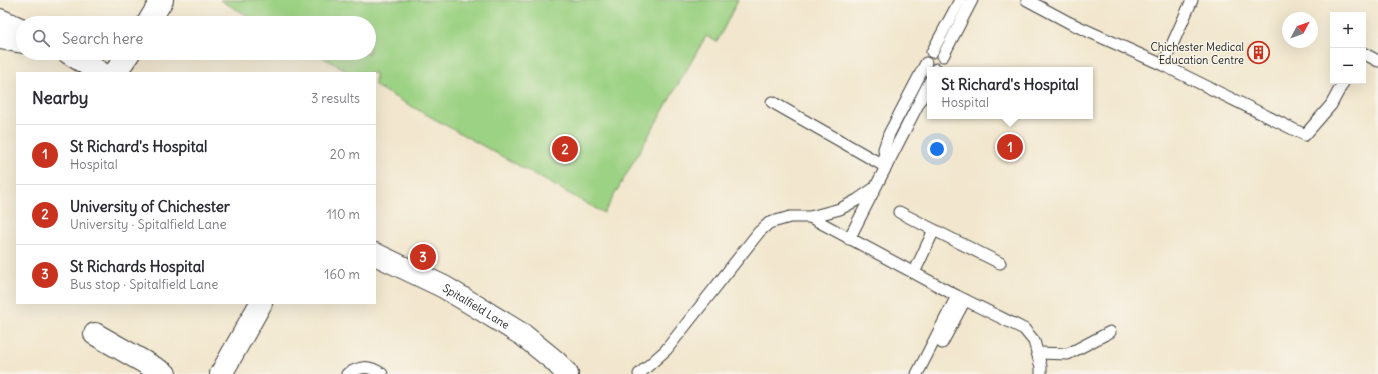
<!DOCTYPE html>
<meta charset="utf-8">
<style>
body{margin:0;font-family:Delius,sans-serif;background:#f2f2f3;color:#2b2b33}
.controls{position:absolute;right:12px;top:12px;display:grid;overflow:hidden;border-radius:0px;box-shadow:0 4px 16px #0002}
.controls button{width:36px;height:36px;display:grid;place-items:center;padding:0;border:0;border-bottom:1px solid #e1e1e2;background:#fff;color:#2b2b33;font:20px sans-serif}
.compass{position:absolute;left:1282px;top:12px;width:36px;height:36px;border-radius:50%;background:#fff;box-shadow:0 4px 16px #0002;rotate:49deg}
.you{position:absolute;left:937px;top:149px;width:14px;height:14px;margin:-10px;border:3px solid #fff;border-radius:50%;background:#1a73e8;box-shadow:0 0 0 6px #1a73e833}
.badge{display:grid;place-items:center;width:26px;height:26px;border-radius:50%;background:#c8321e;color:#fff;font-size:13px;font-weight:700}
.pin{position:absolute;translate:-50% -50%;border:2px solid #fff;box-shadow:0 1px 4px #0006}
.popup{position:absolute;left:927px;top:67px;width:166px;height:52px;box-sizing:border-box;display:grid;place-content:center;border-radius:0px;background:#fff;filter:drop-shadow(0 1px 3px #0005);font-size:13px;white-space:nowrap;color:#7c7c81}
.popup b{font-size:15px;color:#2b2b33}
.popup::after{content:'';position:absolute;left:50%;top:100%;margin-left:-8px;border:8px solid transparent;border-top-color:#fff}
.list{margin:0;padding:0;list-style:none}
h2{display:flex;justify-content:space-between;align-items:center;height:52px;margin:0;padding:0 16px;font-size:17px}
h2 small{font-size:13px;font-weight:400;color:#7c7c81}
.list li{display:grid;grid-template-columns:26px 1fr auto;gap:12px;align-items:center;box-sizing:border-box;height:60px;padding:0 16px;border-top:1px solid #e1e1e2}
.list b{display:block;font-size:15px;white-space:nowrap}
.list p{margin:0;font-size:13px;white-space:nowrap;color:#7c7c81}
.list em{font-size:13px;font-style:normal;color:#7c7c81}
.icon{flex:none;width:22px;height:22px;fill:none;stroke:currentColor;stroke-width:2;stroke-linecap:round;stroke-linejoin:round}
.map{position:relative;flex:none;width:1378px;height:374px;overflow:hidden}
.search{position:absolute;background:#fff;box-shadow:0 4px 16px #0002;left:16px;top:16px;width:360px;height:44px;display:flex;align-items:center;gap:10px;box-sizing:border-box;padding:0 14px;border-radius:22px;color:#7c7c81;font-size:15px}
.panel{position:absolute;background:#fff;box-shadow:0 4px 16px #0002;left:16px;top:72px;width:360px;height:232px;border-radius:0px}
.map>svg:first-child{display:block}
.green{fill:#9cd283;stroke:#5c7750}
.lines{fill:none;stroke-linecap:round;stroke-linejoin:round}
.service-casing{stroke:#3c3a37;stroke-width:13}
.minor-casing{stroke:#3c3a37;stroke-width:24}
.tertiary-casing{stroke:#3c3a37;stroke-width:24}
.secondary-casing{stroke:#3c3a37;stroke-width:24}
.service{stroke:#fff;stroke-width:11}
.minor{stroke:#fff;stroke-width:22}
.tertiary{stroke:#fff;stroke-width:22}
.secondary{stroke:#fff;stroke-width:22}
.labels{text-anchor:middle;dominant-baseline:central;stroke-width:3;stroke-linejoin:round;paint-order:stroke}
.poi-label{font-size:11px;fill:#1c1c1c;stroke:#f7f3e8;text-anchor:end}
.street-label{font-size:11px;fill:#1c1c1c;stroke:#f7f3e8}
</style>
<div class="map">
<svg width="1378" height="374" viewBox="0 0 1378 374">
<rect width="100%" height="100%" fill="#f7f3e8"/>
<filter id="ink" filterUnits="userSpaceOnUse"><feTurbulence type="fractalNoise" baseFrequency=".025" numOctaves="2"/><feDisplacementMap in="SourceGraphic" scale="8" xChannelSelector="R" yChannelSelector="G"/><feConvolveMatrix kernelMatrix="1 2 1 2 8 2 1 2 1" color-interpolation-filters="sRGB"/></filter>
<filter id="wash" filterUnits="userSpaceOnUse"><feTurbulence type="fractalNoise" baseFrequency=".012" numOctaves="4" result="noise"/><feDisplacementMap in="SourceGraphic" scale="16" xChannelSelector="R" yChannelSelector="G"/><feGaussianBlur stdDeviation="0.9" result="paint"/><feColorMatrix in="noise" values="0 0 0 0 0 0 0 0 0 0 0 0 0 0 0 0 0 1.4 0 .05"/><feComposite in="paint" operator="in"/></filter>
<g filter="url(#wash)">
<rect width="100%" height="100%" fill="#f2e7ce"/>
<path class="green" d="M220,0H738L717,42L706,36L604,213L375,86V73H351L315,53H369V23H261Z"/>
</g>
<g filter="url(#ink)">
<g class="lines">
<defs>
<g id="service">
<path d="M1027,0L1070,23L1163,65L1305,135L1331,105L1344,81"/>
<path d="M932,52L960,0"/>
<path d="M1363,53L1378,61"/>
<path d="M943,56L972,0"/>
<path d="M1163,65L1192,0"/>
<path d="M936,70V69"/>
<path d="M772,102L886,167"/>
<path d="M886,167L884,149L889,134L926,63"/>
<path d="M899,212L934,230L914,273"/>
<path d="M810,217L840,209L857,200L873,189"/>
<path d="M934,230L1000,263"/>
<path d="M849,239L930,81"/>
<path d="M942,343L965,300"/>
<path d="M1038,353L1068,354L1110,332"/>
<path d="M347,374C361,366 368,365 382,374"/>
<path d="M639,374L666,350L759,232L769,223L790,217H810L957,296L1024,329L1034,341L1041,367V374"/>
<path d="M917,374L957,296"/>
</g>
<g id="minor">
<path d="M95,334L165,374"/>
<path d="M221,374L261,303"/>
</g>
<g id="tertiary">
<path d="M148,23L162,0"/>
<path d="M115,73L129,53"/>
</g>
<g id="secondary">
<path d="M0,20L23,30"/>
<path d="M0,38L23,42"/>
<path d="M69,53L101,73"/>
<path id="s1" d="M375,254L444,287L474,305L523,335L555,361L567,374"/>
</g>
</defs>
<use href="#service" class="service-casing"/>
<use href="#minor" class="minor-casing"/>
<use href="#tertiary" class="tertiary-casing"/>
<use href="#secondary" class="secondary-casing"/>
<use href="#service" class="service"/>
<use href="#minor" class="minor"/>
<use href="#tertiary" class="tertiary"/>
<use href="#secondary" class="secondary"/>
</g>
</g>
<defs>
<symbol id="building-ring" viewBox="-11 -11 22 22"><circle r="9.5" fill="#f7f3e8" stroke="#c8321e" stroke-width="1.5"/><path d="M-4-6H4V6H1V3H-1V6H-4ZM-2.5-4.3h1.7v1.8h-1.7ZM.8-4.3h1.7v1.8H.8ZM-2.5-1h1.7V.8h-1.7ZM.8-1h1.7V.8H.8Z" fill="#c8321e"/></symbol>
</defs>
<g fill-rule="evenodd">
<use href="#building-ring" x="1246" y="40" width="25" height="25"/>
</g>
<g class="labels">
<g class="poi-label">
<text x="1244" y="47">Chichester Medical<tspan x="1244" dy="13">Education Centre</tspan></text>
</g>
<g class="street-label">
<text stroke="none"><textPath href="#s1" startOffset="114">Spitalfield Lane</textPath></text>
</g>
</g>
</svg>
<div class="controls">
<button>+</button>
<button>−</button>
</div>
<svg class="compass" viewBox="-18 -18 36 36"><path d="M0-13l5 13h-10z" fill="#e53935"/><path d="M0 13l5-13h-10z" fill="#7c7c81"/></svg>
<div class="you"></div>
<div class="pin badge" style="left:1010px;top:147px">1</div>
<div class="popup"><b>St Richard's Hospital</b>Hospital</div>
<div class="pin badge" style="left:565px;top:149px">2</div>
<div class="pin badge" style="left:423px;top:257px">3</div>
<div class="search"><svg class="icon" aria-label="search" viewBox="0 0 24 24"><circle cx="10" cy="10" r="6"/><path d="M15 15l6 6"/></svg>Search here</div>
<section class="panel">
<h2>Nearby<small>3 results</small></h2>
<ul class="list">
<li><span class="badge">1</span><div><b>St Richard's Hospital</b><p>Hospital</p></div><em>20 m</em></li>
<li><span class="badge">2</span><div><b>University of Chichester</b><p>University · Spitalfield Lane</p></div><em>110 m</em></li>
<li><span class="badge">3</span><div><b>St Richards Hospital</b><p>Bus stop · Spitalfield Lane</p></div><em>160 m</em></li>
</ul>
</section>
</div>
